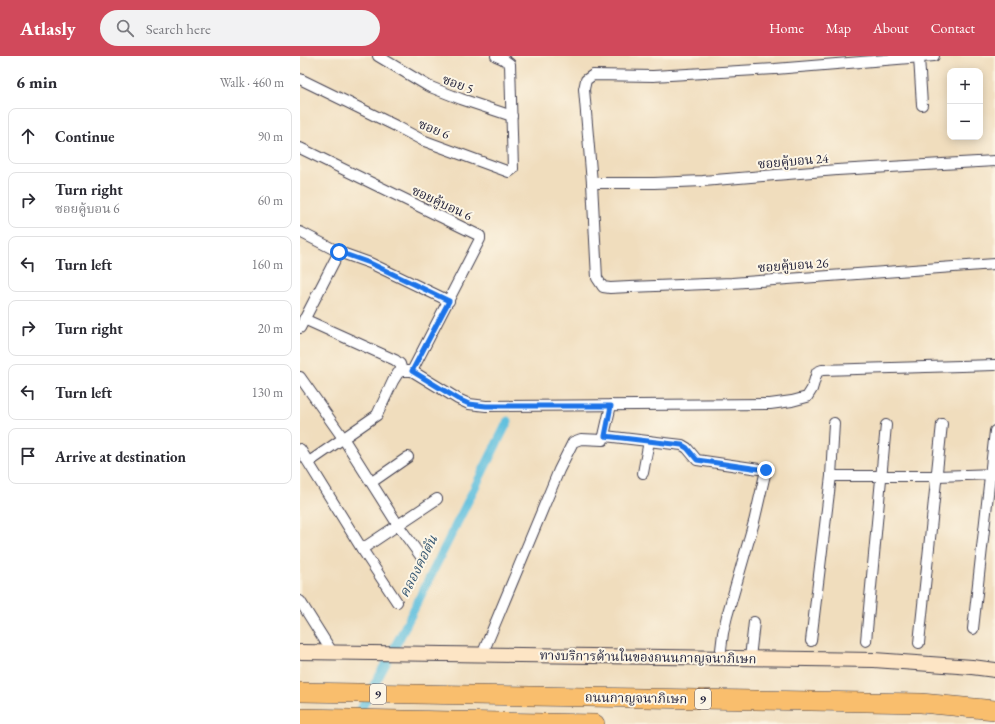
<!DOCTYPE html>
<meta charset="utf-8">
<style>
body{margin:0;font-family:"EB Garamond","Noto Serif Thai",serif;background:#f2f2f3;color:#2b2b33}
.controls{position:absolute;right:12px;top:12px;display:grid;overflow:hidden;border-radius:8px;box-shadow:0 2px 10px #0003}
.controls button{width:36px;height:36px;display:grid;place-items:center;padding:0;border:0;border-bottom:1px solid #e1e1e2;background:#fff;color:#2b2b33;font:20px sans-serif}
.stop{position:absolute;width:12px;height:12px;margin:-9px;border:3px solid #1a73e8;border-radius:50%;background:#fff}
.stop.end{background:#1a73e8;border-color:#fff;box-shadow:0 1px 4px #0008}
.list{margin:0;padding:0;list-style:none}
h2{display:flex;justify-content:space-between;align-items:center;height:52px;margin:0;padding:0 16px;font-size:17px}
h2 small{font-size:13px;font-weight:400;color:#7c7c81}
.list li{display:grid;grid-template-columns:26px 1fr auto;gap:12px;align-items:center;box-sizing:border-box;height:56px;margin:0 8px 8px;padding:0 8px;border:1px solid #e1e1e2;border-radius:8px}
.list b{display:block;font-size:15px;white-space:nowrap}
.list p{margin:0;font-size:13px;white-space:nowrap;color:#7c7c81}
.list em{font-size:13px;font-style:normal;color:#7c7c81}
.icon{flex:none;width:22px;height:22px;fill:none;stroke:currentColor;stroke-width:2;stroke-linecap:round;stroke-linejoin:round}
.map{position:relative;flex:none;width:695px;height:668px;overflow:hidden}
header{display:flex;align-items:center;gap:24px;box-sizing:border-box;height:56px;padding:0 20px;background:#d1495b;color:#fff}
header strong{font-size:19px}
nav{display:flex;gap:22px;margin-inline-start:auto;font-size:14px}
.search{width:280px;height:36px;background:#f2f2f3;display:flex;align-items:center;gap:10px;box-sizing:border-box;padding:0 14px;border-radius:22px;color:#7c7c81;font-size:15px}
main{display:flex}
aside{flex:1;background:#fff}
.map>svg:first-child{display:block}
.lines{fill:none;stroke-linecap:round;stroke-linejoin:round}
.canal{stroke:#60c0de;stroke-width:9}
.minor-casing{stroke:#413e4e;stroke-width:12}
.secondary-casing{stroke:#413e4e;stroke-width:16}
.motorway-casing{stroke:#413e4e;stroke-width:20}
.minor{stroke:#fff;stroke-width:10}
.secondary{stroke:#fde5c5;stroke-width:14}
.motorway{stroke:#f9be6d;stroke-width:19}
.route{stroke:#1a73e8;stroke-width:5}
.labels{text-anchor:middle;dominant-baseline:central;stroke-width:4;stroke-linejoin:round;paint-order:stroke}
.shield{fill:#fcf5e5;stroke:#63616e;stroke-width:1}
.shield-label{font-size:12px;font-weight:bold;fill:#22223b}
.street-label{font-size:13px;fill:#22223b;stroke:#fcf5e5}
.water-label{font-size:14px;font-style:italic;fill:#385974;stroke:#fcf5e5}
</style>
<header>
<strong>Atlasly</strong>
<div class="search"><svg class="icon" aria-label="search" viewBox="0 0 24 24"><circle cx="10" cy="10" r="6"/><path d="M15 15l6 6"/></svg>Search here</div>
<nav><a>Home</a><a>Map</a><a>About</a><a>Contact</a></nav>
</header>
<main>
<aside>
<h2>6 min<small>Walk · 460 m</small></h2>
<ul class="list">
<li><svg class="icon" aria-label="ahead" viewBox="0 0 24 24"><path d="M12 20V5M6 11l6-6 6 6"/></svg><div><b>Continue</b></div><em>90 m</em></li>
<li><svg class="icon" aria-label="right" viewBox="0 0 24 24"><path d="M7 20v-9h11M14 6l5 5-5 5"/></svg><div><b>Turn right</b><p>ซอยคู้บอน 6</p></div><em>60 m</em></li>
<li><svg class="icon" aria-label="left" viewBox="0 0 24 24"><path d="M17 20v-9H6M10 6l-5 5 5 5"/></svg><div><b>Turn left</b></div><em>160 m</em></li>
<li><svg class="icon" aria-label="right" viewBox="0 0 24 24"><path d="M7 20v-9h11M14 6l5 5-5 5"/></svg><div><b>Turn right</b></div><em>20 m</em></li>
<li><svg class="icon" aria-label="left" viewBox="0 0 24 24"><path d="M17 20v-9H6M10 6l-5 5 5 5"/></svg><div><b>Turn left</b></div><em>130 m</em></li>
<li><svg class="icon" aria-label="arrive" viewBox="0 0 24 24"><path d="M6 21V4h12l-3 4 3 4H6"/></svg><div><b>Arrive at destination</b></div></li>
</ul>
</aside>
<div class="map">
<svg width="695" height="668" viewBox="0 0 695 668">
<rect width="100%" height="100%" fill="#fcf5e5"/>
<filter id="ink" filterUnits="userSpaceOnUse"><feTurbulence type="fractalNoise" baseFrequency=".025" numOctaves="2"/><feDisplacementMap in="SourceGraphic" scale="8" xChannelSelector="R" yChannelSelector="G"/><feConvolveMatrix kernelMatrix="1 2 1 2 8 2 1 2 1" color-interpolation-filters="sRGB"/></filter>
<filter id="wash" filterUnits="userSpaceOnUse"><feTurbulence type="fractalNoise" baseFrequency=".012" numOctaves="4" result="noise"/><feDisplacementMap in="SourceGraphic" scale="16" xChannelSelector="R" yChannelSelector="G"/><feGaussianBlur stdDeviation="0.9" result="paint"/><feColorMatrix in="noise" values="0 0 0 0 0 0 0 0 0 0 0 0 0 0 0 0 0 1.4 0 .05"/><feComposite in="paint" operator="in"/></filter>
<g filter="url(#wash)">
<rect width="100%" height="100%" fill="#f0ddbd"/>
<g class="lines">
<path class="canal" d="M55,664L99,583L208,365"/>
</g>
</g>
<g filter="url(#ink)">
<g class="lines">
<defs>
<g id="minor">
<path d="M78,0L128,30L161,43L212,60"/>
<path d="M634,0L475,13L353,20L293,19L286,24L284,33L292,127L297,222L303,231L310,232L330,231L432,227L695,208"/>
<path d="M619,1L622,49"/>
<path d="M0,23L96,70L122,84L209,116L213,113L210,8L203,3L196,0"/>
<path d="M0,92L180,180V183L112,315"/>
<path d="M292,127H354L403,125L537,114L695,105"/>
<path d="M0,176L39,196L70,207L149,245"/>
<path d="M4,263L95,304L100,308L102,315"/>
<path d="M0,272L39,196"/>
<path d="M0,321L43,382L98,469L122,502"/>
<path d="M305,380L382,389L387,392L397,404L466,414L454,466L427,560L423,577L420,602"/>
<path d="M0,393L62,493L97,546"/>
<path d="M9,406L77,359L93,325L98,317L102,315H112L158,343L169,348L186,350L470,348L492,345L507,341L512,333L517,316L522,314L695,309"/>
<path d="M343,417L349,385"/>
<path d="M531,420H637L695,418"/>
<path d="M72,426L108,401"/>
<path d="M62,493L137,443"/>
<path d="M0,545L32,596"/>
<path d="M673,573L695,375"/>
<path d="M511,585L531,420L534,367"/>
<path d="M566,585L586,369"/>
<path d="M619,587L642,368"/>
<path d="M182,599L259,414L273,386L281,383L303,384L311,349"/>
<path d="M450,602L454,566"/>
</g>
<path id="secondary" d="M0,596L574,604L672,611L695,614"/>
<g id="motorway">
<path d="M0,636L621,647L695,654"/>
<path d="M0,662L295,668"/>
</g>
</defs>
<use href="#minor" class="minor-casing"/>
<use href="#secondary" class="secondary-casing"/>
<use href="#motorway" class="motorway-casing"/>
<use href="#minor" class="minor"/>
<use href="#secondary" class="secondary"/>
<use href="#motorway" class="motorway"/>
</g>
</g>
<g class="lines" filter="url(#ink)">
<path class="route" d="M39,196L70,207L149,245L112,315L158,343L169,348L186,350H311L305,380L382,389L387,392L397,404L466,414"/>
</g>
<g class="labels">
<g class="shield">
<rect x="70" y="628" width="16" height="20" rx="3"/>
<rect x="395" y="633" width="16" height="20" rx="3"/>
</g>
<g class="shield-label">
<text x="78" y="638">9</text>
<text x="403" y="643">9</text>
</g>
<g class="street-label">
<text transform="translate(158 28) rotate(20)">ซอย 5</text>
<text transform="translate(134 73) rotate(22)">ซอย 6</text>
<text transform="translate(493 105) rotate(-5)">ซอยคู้บอน 24</text>
<text transform="translate(142 147) rotate(25)">ซอยคู้บอน 6</text>
<text transform="translate(493 209) rotate(-4)">ซอยคู้บอน 26</text>
<text transform="translate(348 601) rotate(1)">ทางบริการด้านในของถนนกาญจนาภิเษก</text>
<text transform="translate(336 642) rotate(1)">ถนนกาญจนาภิเษก</text>
</g>
<g class="water-label">
<text transform="translate(118 510) rotate(-63)">คลองคอตัน</text>
</g>
</g>
</svg>
<div class="controls">
<button>+</button>
<button>−</button>
</div>
<div class="stop" style="left:39px;top:196px"></div>
<div class="stop end" style="left:466px;top:414px"></div>
</div>
</main>
